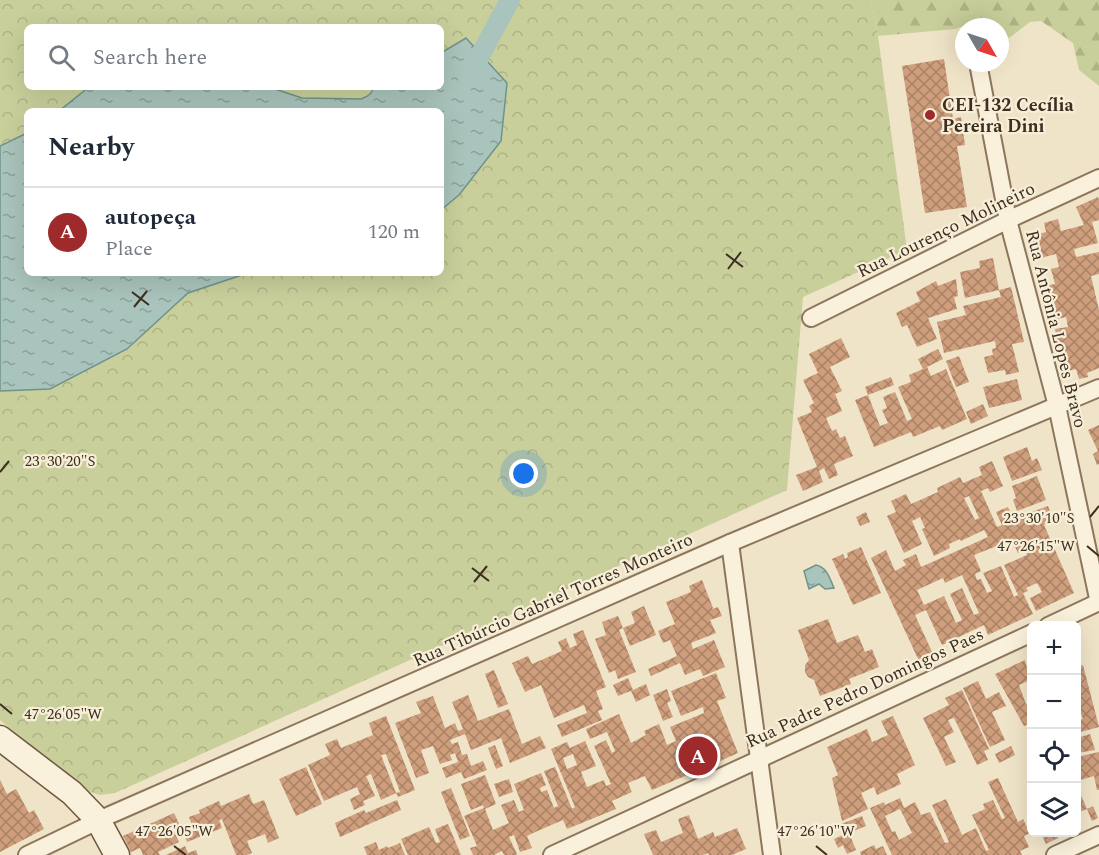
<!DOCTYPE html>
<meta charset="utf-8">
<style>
body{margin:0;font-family:Spectral,serif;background:#f2f2f3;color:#1f2937}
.controls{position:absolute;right:18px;bottom:18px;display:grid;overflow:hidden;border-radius:9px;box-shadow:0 6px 24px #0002}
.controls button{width:54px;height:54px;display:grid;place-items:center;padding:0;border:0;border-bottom:2px solid #e0e1e3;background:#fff;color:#1f2937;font:30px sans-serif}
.compass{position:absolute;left:955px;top:18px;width:54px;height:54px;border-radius:50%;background:#fff;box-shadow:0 6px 24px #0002;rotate:129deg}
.you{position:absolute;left:524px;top:474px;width:21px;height:21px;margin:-15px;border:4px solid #fff;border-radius:50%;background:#1a73e8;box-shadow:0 0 0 9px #1a73e833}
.badge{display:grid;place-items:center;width:39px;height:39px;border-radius:50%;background:#9e2a2b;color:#fff;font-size:20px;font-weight:700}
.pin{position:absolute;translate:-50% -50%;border:3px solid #fff;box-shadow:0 2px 6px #0006}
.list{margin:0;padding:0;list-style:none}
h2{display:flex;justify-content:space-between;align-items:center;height:78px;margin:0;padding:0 24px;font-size:26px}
h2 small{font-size:20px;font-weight:400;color:#747a83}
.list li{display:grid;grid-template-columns:39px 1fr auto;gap:18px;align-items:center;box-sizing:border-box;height:90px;padding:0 24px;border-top:2px solid #e0e1e3}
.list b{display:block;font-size:22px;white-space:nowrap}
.list p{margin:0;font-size:20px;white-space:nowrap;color:#747a83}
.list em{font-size:20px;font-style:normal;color:#747a83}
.icon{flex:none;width:33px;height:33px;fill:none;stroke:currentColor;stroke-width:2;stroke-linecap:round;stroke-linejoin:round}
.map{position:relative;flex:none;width:1099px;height:855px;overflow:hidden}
.search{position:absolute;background:#fff;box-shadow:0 6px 24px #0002;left:24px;top:24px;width:420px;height:66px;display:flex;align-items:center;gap:15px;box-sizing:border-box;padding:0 21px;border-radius:9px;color:#747a83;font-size:22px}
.panel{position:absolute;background:#fff;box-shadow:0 6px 24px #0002;left:24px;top:108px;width:420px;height:168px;border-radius:9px}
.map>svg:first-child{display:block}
.forest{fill:url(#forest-firs)}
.park{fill:url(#park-crowns);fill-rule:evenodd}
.water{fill:url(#water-ripples);stroke:#6f938a;stroke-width:1.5}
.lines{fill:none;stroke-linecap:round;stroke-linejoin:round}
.canal{stroke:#a9c4bc;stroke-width:20}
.building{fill:url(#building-cross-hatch);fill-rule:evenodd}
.minor-casing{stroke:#8d765c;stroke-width:20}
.secondary-casing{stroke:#6f573f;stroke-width:27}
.minor{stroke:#faf1dc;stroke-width:16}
.secondary{stroke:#faf1dc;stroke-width:24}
.ticks{fill:none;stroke:#3d2e20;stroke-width:2}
.poi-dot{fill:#9e2a2b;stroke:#f7eed8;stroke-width:2}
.labels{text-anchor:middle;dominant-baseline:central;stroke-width:4.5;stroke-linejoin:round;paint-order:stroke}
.poi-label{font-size:18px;font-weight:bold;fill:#3d2e20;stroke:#f7eed8;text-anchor:start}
.street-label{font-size:18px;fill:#3d2e20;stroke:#f7eed8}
.ticks-label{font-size:15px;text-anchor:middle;fill:#3d2e20;stroke:#f7eed8;stroke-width:4.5;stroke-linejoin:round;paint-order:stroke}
</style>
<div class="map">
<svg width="1099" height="855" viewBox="0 0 1099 855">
<defs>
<pattern id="forest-firs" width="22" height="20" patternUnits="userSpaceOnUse" patternTransform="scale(1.5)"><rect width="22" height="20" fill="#c9cf9b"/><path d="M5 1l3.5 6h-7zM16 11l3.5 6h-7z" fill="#aeb285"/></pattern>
<pattern id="park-crowns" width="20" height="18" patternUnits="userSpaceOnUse" patternTransform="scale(1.5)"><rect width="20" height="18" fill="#c9cf9b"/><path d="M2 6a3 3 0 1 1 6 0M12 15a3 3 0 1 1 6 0" fill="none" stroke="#aeb285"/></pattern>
<pattern id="water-ripples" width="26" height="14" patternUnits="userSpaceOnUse" patternTransform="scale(1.5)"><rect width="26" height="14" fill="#a9c4bc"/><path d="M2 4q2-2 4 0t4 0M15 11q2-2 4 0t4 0" fill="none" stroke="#8ba098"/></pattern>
<pattern id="building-cross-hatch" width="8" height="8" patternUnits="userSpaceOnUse" patternTransform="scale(1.5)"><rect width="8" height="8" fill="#cf9f7d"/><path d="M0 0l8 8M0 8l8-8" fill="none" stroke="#a98266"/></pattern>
</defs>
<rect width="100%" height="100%" fill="#f0e4c8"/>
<path class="forest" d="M871,0H1099V86L1079,70L1073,43L1041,21L1030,22L1009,38L1000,33V27H991L980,20L955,29L878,36Z"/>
<path class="park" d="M0,0H871L878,36L907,250L803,297L787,490L115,793L100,795L86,791L0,720ZM27,27H441V87H27ZM27,111H441V273H27Z"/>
<g class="water">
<path d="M466,38L507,83L501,141L459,195L441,210V111H59L89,87H269L302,98L361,99C367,97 373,94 373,87H441V53Z"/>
<path d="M27,133V273H248L188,293L127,349L50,389L0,391V146Z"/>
<path d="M816,565C827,567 830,579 834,588L825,589L819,584L809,589L804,571Z"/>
</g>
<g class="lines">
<path class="canal" d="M468,78L510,0"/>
</g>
<g class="building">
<path d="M944,59L953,119L961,117L965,145L957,146L967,207L925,213L902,66Z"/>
<path d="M1098,197L1099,200V220L1092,222L1098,243L1074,249L1076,257L1099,252V274L1091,276L1099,310V368L1087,373L1088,377L1079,379L1076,369L1065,372L1059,351L1055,329L1068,327L1066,317L1052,320L1049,309L1055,308L1053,296L1047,298L1044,286L1055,284L1051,269L1059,267L1056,254L1037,259L1031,236L1046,232L1044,223L1058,219L1061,231L1084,225L1076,207Z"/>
<path d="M993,258L999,290L965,298L960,272L980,268L979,261Z"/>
<path d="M956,279L958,296L954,297L957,309L928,318L937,339L917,347L907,325L902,327L896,313L920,301L916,292L936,281L938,286Z"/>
<path d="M1011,287L1024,342L1012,344L1019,372L1006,375L1005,370L988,373L984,357L993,355L992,349L996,348L995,341L944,353L937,322L966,315L963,306L1001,297L999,290Z"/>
<path d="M841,338L850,357L830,367L842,391L835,394L842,411L826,418L832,431L836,429L840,438L845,436L853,456L834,464L838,475L829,479L824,468L819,471L823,482L803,491L796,475L817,467L797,418L812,412L809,406L814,403L803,380L818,373L809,354Z"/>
<path d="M938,349L943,359L927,367L931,376L946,369L967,419L942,430L940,426L913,437L911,432L874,447L855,400L868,395L880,426L888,423L882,410L887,408L883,397L895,392L907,421L912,419L898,387L911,382L909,375L923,369L918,359Z"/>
<path d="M959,356L969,382L956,387L946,361Z"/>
<path d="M891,377L894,385L868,395L865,387Z"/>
<path d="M1017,379L1022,400L989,408L983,387Z"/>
<path d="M983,404L988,416L971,424L966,412Z"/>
<path d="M1099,425V464L1097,465L1093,454L1098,451L1088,430Z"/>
<path d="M1027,447L1032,461L1037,458L1042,470L1012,481L1003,457Z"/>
<path d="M992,461L1003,486L990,492L988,488L981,491L997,527L1002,525L996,512L1008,507L1013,519L1048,506L1054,522L1044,525L1074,593L1036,611L1030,598L1042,592L1037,583L1026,588L1028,591L1023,593L1033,614L988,635L984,625L942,645L926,610L915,615L934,656L920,663L871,558L886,550L895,571L906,565L903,560L916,554L921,567L988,537L984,530L961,541L960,539L949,544L950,548L934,556L922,529L925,528L920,517L912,521L922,544L904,553L887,516L896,512L891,501L906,494L911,504L938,492L937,488L960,477L963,483L982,475L979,467ZM969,496L979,518L975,520L964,498ZM1012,540L1018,553L1025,550L1027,555L1004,565L1018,595L1014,597L1001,566L983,573L992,591L987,593L981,579L977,580L975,574L981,571L974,555ZM962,575L979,613L974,615L962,588L950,594L962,620L956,623L944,596L924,605L917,590L943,578L945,583Z"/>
<path d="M1037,476L1046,500L1017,511L1013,500L1016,498L1012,486Z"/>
<path d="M866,512L870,522L860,526L856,517Z"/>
<path d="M861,547L881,593L853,605L832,559L843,554L845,559L848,557L847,553Z"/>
<path d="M702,580L713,608L712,609L718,607L722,616L710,620L716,633L691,643L693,649L714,640L725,667L703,676L700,669L685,675L680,663L651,676L648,669L677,656L670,640L663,643L658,631L675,624L666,602L691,592L689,586Z"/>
<path d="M644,606L656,635L630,646L623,628L635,623L631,612Z"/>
<path d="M618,616L623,628L619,630L636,672L618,679L615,670L609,673L595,639L606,635L602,622Z"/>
<path d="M828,619L837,643L858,635L865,652L872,649L879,667L849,679L851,684L820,696L814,680L808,677L805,672V665L809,660L798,630Z"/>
<path d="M583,630L606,687L596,691L603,709L598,711L602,720L562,737L557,725L587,713L584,705L554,718L541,685L525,692L512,663L528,656L532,664L562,651L558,642L566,638L570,648L577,645L573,634Z"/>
<path d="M1025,660L1030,680L1019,685L1026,704L1032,703V723L1024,726L995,674Z"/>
<path d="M1083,665L1099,727L1077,733V721L1083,719L1081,714L1077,715V690L1081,689L1079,682L1077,683V667Z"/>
<path d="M494,670L508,704L498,708L485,674Z"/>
<path d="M716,673L726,698L717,701L738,753L711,765L709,759L696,765L699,770L652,790L645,776L628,783L632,792L612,801L616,809L567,829L563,820L533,833L527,836L532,848L520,852L514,835L509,837L517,854L516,855H504L502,851L494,855H473L470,848L477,846L464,816L484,808L483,805L471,810L461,784L485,775L496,804L485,809L493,830L509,823L501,805L514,800L519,812L524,810L514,784L541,773L546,785L540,788L541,792L547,790L554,808L558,806L544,771L555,767L572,809L575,807L551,749L567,742L570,748L585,741L596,766L581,772L587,787L604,780L606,786L611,784L594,746L606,740L612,753L615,751L607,732L590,739L586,729L619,714L631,743L646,735L644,731L659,724L667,745L676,741L670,727L704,713L703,707L681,716L671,691ZM573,754L577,765L567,769L563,758Z"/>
<path d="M628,678L633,690L618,696L613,685Z"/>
<path d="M978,681L986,699L999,692L1006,706L992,712L1005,740L990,747L963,688Z"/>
<path d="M646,684L650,695L636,702L631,691Z"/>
<path d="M667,689L671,701L667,703L673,717L663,721L653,695Z"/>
<path d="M962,690L989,749L984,751L988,760L977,765L954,718L948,720L954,732L944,737L956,762L946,766L923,718L949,705L945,698Z"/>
<path d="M468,695L478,721L509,709L522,744L540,736L546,748L510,763L501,738L471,750L465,734L450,740L452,744L458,742L462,755L467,754L471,766L483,761L487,770L464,779L461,772L446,778L442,768L458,762L455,753L450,755L452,760L440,764L433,746L421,750L429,773L416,778L395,723L421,713L416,702L433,696L445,728L455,723L458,731L463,729L452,702Z"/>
<path d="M386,716L415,790L398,797L396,793L381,800L371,774L366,776L375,796L363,801L365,805L354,810L350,799L360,794L357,787L324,801L308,765L330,755L325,744L337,739L341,748L373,735L369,723ZM386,754L400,792L396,793L381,755Z"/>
<path d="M893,716L915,765L897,774L901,784L877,795L874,787L861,793L868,809L842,821L832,778L838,775L827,747L867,729L872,742L888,735L881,721Z"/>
<path d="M1090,734L1095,750L1077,753V738Z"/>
<path d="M495,745L503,766L496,769L488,748Z"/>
<path d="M1011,746L1015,755L999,763L995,754Z"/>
<path d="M1099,752V790H1097L1094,776L1077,781V757Z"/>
<path d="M306,767L322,804L296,816L279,779Z"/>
<path d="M998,778L1018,822L1023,819L1030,833L1024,836L1029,847L1020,851L1022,855H892L870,808L884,802L885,805L900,798L904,808L915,802L921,815L930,812L945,843L949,842L932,805L946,799L962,835L976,828L986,851L989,850L972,815L985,809L983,804L993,800L1002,819L1005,818L988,782ZM900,809L912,833L899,840L895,831L892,832L885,816Z"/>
<path d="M509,779L513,792L499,797L494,784Z"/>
<path d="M0,780L7,794L16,789L29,813L34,810L44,829L0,852Z"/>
<path d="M1077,786L1087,809L1093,806L1098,818L1092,821L1087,809L1077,813Z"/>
<path d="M451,788L470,836L460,840L441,792Z"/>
<path d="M249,794L253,804L264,800L279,838L268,843L265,834L247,841L252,853L247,855H236L222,819L219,820L222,828L187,842L182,829L192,825L189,817L200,813L199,810L219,801L221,806Z"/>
<path d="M397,800L401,810L340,837L335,823L364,810L366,813Z"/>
<path d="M174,813L181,828L174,831L179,842L158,852L160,855H143L140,848L131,852L123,836Z"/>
<path d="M689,815L698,839L713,832L715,837L737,828L746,849L732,855H709L708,853L703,855H653L644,834L656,830L661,842L683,833L678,819Z"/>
<path d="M862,816L866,826L849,833L856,850L847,854L843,845L838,848L834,839L845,834L841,824Z"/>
<path d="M448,824L461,855H408L401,839L429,827L436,843L440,842L435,829Z"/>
<path d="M1043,832H1056L1058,838L1046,844L1041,833Z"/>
<path d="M376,842L379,850L387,846L388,848L400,843L405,855H367L364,847Z"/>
<path d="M874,845L876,849L883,846L887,855H861L860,852Z"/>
<path d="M185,846L188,853L196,850L198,855H166Z"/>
</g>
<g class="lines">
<defs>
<g id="minor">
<path d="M978,63L1008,220L1057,406L1099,603"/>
<path d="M811,318L1008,220L1099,178"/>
<path d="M730,543L772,855"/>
<path d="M1048,626L1099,602"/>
<path d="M27,855L110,815L730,543L1099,388"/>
<path d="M552,855L1032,633"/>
<path d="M1055,855L1099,835"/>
</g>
<path id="secondary" d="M0,738L72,793L98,820L117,855"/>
</defs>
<use href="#minor" class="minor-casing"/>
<use href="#secondary" class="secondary-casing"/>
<use href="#minor" class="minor"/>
<use href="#secondary" class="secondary"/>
</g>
<path class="ticks" d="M726,254L743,267M728,269L741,252M132,292L149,305M134,307L147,291M0,472L9,461M1090,517L1099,506M1087,546L1099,556M472,568L489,581M474,582L487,566M0,704L12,714M174,846L186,855M816,846L827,855"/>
<circle class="poi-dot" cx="930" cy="115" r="6"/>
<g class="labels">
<g class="poi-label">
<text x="942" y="105">CEI-132 Cecília<tspan x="942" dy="21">Pereira Dini</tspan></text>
</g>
<g class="street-label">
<text transform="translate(946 230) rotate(-26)">Rua Lourenço Molineiro</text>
<text transform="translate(1056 329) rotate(76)">Rua Antônia Lopes Bravo</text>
<text transform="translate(553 600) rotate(-24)">Rua Tibúrcio Gabriel Torres Monteiro</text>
<text transform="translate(865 688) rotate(-25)">Rua Padre Pedro Domingos Paes</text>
</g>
</g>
<g class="ticks-label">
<text x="60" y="466">23°30'20"S</text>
<text x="1039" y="523">23°30'10"S</text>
<text x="1036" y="551">47°26'15"W</text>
<text x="63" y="719">47°26'05"W</text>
<text x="174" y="836">47°26'05"W</text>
<text x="816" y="836">47°26'10"W</text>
</g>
</svg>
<div class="controls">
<button>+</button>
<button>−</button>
<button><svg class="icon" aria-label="locate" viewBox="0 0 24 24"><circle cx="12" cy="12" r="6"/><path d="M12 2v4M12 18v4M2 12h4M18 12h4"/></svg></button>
<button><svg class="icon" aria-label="layers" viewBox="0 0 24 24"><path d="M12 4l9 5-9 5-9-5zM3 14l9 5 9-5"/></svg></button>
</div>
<svg class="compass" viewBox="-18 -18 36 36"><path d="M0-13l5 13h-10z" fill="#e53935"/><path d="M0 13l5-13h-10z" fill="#747a83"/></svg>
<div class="you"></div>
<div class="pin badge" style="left:698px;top:756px">A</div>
<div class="search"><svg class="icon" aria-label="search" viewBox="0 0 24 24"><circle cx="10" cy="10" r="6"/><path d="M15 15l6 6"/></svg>Search here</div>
<section class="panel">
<h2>Nearby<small></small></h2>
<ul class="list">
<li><span class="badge">A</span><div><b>autopeça</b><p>Place</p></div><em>120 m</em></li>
</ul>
</section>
</div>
